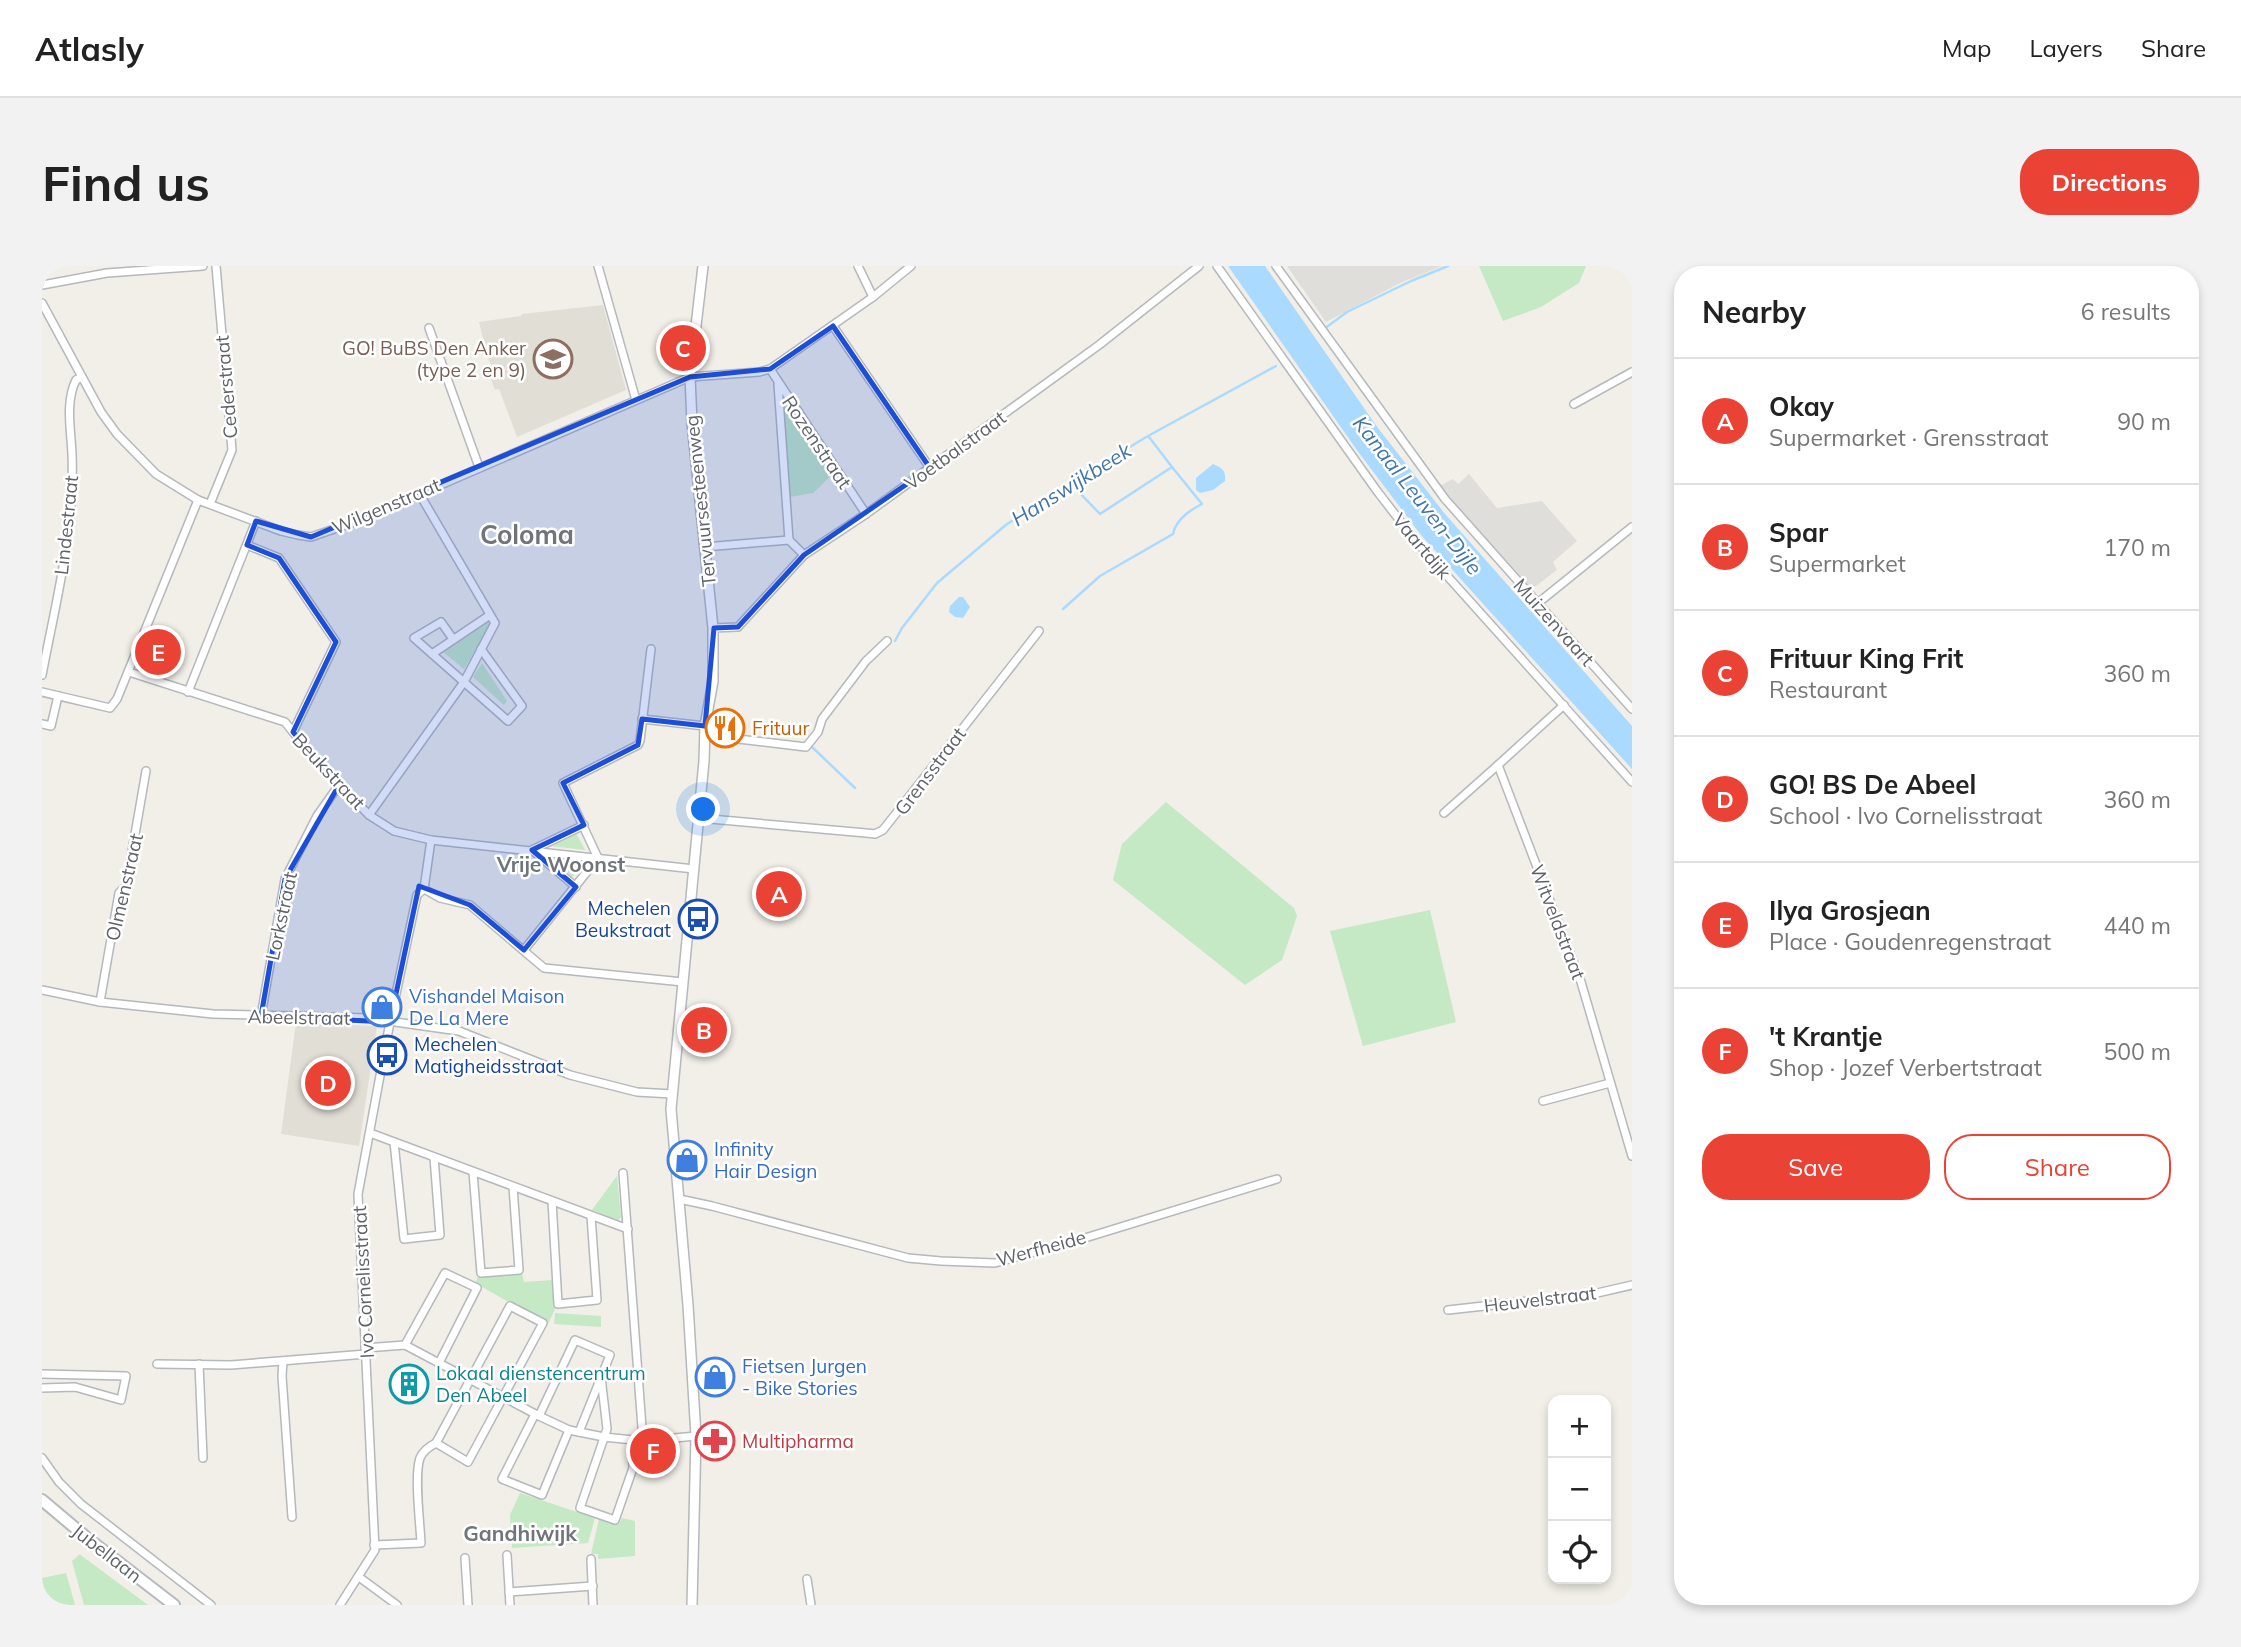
<!DOCTYPE html>
<meta charset="utf-8">
<style>
body{margin:0;font-family:Mulish,sans-serif;background:#f2f2f2;color:#222}
.controls{position:absolute;right:21px;bottom:21px;display:grid;overflow:hidden;border-radius:14px;box-shadow:0 4px 10px #0003}
.controls button{width:63px;height:63px;display:grid;place-items:center;padding:0;border:0;border-bottom:2px solid #e0e0e0;background:#fff;color:#222;font:35px sans-serif}
.you{position:absolute;left:662px;top:544px;width:24px;height:24px;margin:-18px;border:5px solid #fff;border-radius:50%;background:#1a73e8;box-shadow:0 0 0 10px #1a73e833}
.badge{display:grid;place-items:center;width:46px;height:46px;border-radius:50%;background:#ea4335;color:#fff;font-size:23px;font-weight:700}
.pin{position:absolute;translate:-50% -50%;border:4px solid #fff;box-shadow:0 2px 7px #0006}
.list{margin:0;padding:0;list-style:none}
h2{display:flex;justify-content:space-between;align-items:center;height:91px;margin:0;padding:0 28px;font-size:30px}
h2 small{font-size:23px;font-weight:400;color:#767676}
.list li{display:grid;grid-template-columns:46px 1fr auto;gap:21px;align-items:center;box-sizing:border-box;height:126px;padding:0 28px;border-top:2px solid #e0e0e0}
.list b{display:block;font-size:26px;white-space:nowrap}
.list p{margin:0;font-size:23px;white-space:nowrap;color:#767676}
.list em{font-size:23px;font-style:normal;color:#767676}
.actions{display:flex;gap:14px;padding:21px 28px}
.actions a{flex:1;padding:16px 0;border:2px solid #ea4335;border-radius:28px;text-align:center;font-size:24px;color:#ea4335}
.actions .main{background:#ea4335;color:#fff}
.icon{flex:none;width:38px;height:38px;fill:none;stroke:currentColor;stroke-width:2;stroke-linecap:round;stroke-linejoin:round}
.map{position:relative;flex:none;width:1590px;height:1339px;overflow:hidden;border-radius:28px}
header{display:flex;align-items:center;gap:42px;box-sizing:border-box;height:98px;padding:0 35px;background:#fff;border-bottom:2px solid #e0e0e0}
header strong{font-size:33px}
nav{display:flex;gap:38px;margin-inline-start:auto;font-size:24px}
.intro{display:flex;align-items:center;justify-content:space-between;box-sizing:border-box;height:168px;padding:0 42px}
h1{margin:0;font-size:49px}
.button{padding:18px 32px;border-radius:28px;background:#ea4335;color:#fff;font-size:24px;font-weight:700}
main{display:flex;gap:42px;padding:0 42px}
aside{flex:1;background:#fff;border-radius:28px;box-shadow:0 4px 10px #0003}
.map>svg:first-child{display:block}
.industrial{fill:#e0deda}
.education{fill:#e1ded6}
.green{fill:#c5e8c5}
.water{fill:#aadaff}
.lines{fill:none;stroke-linecap:round;stroke-linejoin:round}
.stream{stroke:#aadaff;stroke-width:2.5}
.minor-casing{stroke:#b5b8bc;stroke-width:10}
.tertiary-casing{stroke:#b5b8bc;stroke-width:12}
.secondary-casing{stroke:#b6babf;stroke-width:14}
.minor{stroke:#fff;stroke-width:7}
.tertiary{stroke:#fff;stroke-width:9}
.secondary{stroke:#fff;stroke-width:10}
.marked{fill:#1d4ed8;fill-opacity:0.2;stroke:#1d4ed8;stroke-width:5;stroke-linejoin:round}
.labels{text-anchor:middle;dominant-baseline:central;stroke-width:5;stroke-linejoin:round;paint-order:stroke}
.education-label{font-size:19px;fill:#785e54;stroke:#fff;text-anchor:end}
.street-label{font-size:19px;fill:#5f6368;stroke:#fff}
.food-label{font-size:19px;fill:#c56008;stroke:#fff;text-anchor:start}
.transit-label{font-size:19px;fill:#164399;stroke:#fff;text-anchor:end}
.shop-label{font-size:19px;fill:#366cbe;stroke:#fff;text-anchor:start}
.culture-label{font-size:19px;fill:#0d838f;stroke:#fff;text-anchor:start}
.health-label{font-size:19px;fill:#be3a42;stroke:#fff;text-anchor:start}
.water-label{font-size:21px;font-style:italic;fill:#4174aa;stroke:#fff}
.neighbourhood-label{font-size:21px;font-weight:bold;fill:#70757a;stroke:#fff}
.district-label{font-size:26px;font-weight:bold;fill:#70757a;stroke:#fff}
</style>
<header>
<strong>Atlasly</strong>
<nav><a>Map</a><a>Layers</a><a>Share</a></nav>
</header>
<div class="intro"><h1>Find us</h1><a class="button">Directions</a></div>
<main>
<div class="map">
<svg width="1590" height="1339" viewBox="0 0 1590 1339">
<rect width="100%" height="100%" fill="#f1efe8"/>
<g class="industrial">
<path d="M1245,0H1400L1358,17L1284,56Z"/>
<path d="M1427,208L1455,242L1500,235L1535,275L1511,296L1515,304L1490,323L1397,220L1411,213L1416,218Z"/>
</g>
<g class="education">
<path d="M561,39L584,124L475,171L457,123L453,124L447,108L451,105L442,81L443,80L437,56L479,50L480,48Z"/>
<path d="M254,757L335,760L317,880L239,868Z"/>
</g>
<g class="green">
<path d="M1437,0H1544L1537,17L1499,41L1461,55Z"/>
<path d="M745,139L792,207L771,227L748,231L741,141Z"/>
<path d="M448,355L449,357L422,403L401,386Z"/>
<path d="M440,397L465,435L462,439L431,411Z"/>
<path d="M1124,536L1252,642L1255,650L1240,694L1203,719L1071,614L1080,578Z"/>
<path d="M534,567L543,584L508,580Z"/>
<path d="M505,593L540,598L530,612Z"/>
<path d="M1388,644L1414,756L1321,780L1288,665Z"/>
<path d="M575,910L579,951L576,954L550,944Z"/>
<path d="M480,1007L482,1016L511,1014L514,1041L506,1058L433,1017L436,1011Z"/>
<path d="M513,1047L559,1050V1061L512,1058Z"/>
<path d="M478,1227L553,1252L546,1277L470,1282L468,1249Z"/>
<path d="M580,1252L593,1255V1290L556,1293V1288H549L557,1253L577,1258Z"/>
<path d="M38,1288L40,1290L106,1339H42L30,1295Z"/>
<path d="M24,1307L33,1339H0V1312Z"/>
</g>
<g class="water">
<path d="M1186,0H1223L1336,162L1403,248L1590,460V503L1379,269L1317,187Z"/>
<path d="M1171,198C1180,202 1184,204 1183,215L1171,224L1158,227L1154,224V212Z"/>
<path d="M917,331H921L928,341L921,352L913,351L907,346L908,340Z"/>
</g>
<g class="lines">
<g class="stream">
<path d="M1282,63L1305,46L1369,15L1406,0"/>
<path d="M1030,219L1058,248L1130,201L1107,171"/>
<path d="M1021,343L1058,310L1131,268C1134,254 1148,244 1160,238L1130,201"/>
<path d="M853,375L860,362L895,317L965,258L1037,215L1056,200L1106,170L1234,100"/>
<path d="M770,481L813,522"/>
</g>
<defs>
<g id="minor">
<path d="M556,0L594,134"/>
<path d="M816,0L831,31"/>
<path d="M1175,0L1335,225L1372,273L1590,516"/>
<path d="M1234,0L1403,233L1590,443"/>
<path d="M0,19L65,7L161,0"/>
<path d="M0,37L59,146L75,168L114,208L156,234L239,265L256,269L269,271L315,255L648,111L717,106L728,103L831,31L869,0"/>
<path d="M791,60L888,202"/>
<path d="M387,62L437,201"/>
<path d="M728,103L824,248"/>
<path d="M736,118L747,274"/>
<path d="M1532,138L1590,106"/>
<path d="M168,238L190,184L174,0"/>
<path d="M205,279L237,292L294,376L251,466"/>
<path d="M663,281L747,274L762,289"/>
<path d="M1496,337L1590,261"/>
<path d="M671,362L696,361L762,289L824,248L1057,79L1157,0"/>
<path d="M411,373L399,356L372,372L466,455L480,440L439,383"/>
<path d="M390,388L448,349"/>
<path d="M87,406L243,456L271,491L327,549L352,565L389,574L652,603"/>
<path d="M0,409C14,335 33,264 30,188C29,164 23,136 34,114L40,111"/>
<path d="M0,426L68,442L75,433L156,234"/>
<path d="M146,426L214,255"/>
<path d="M1522,439L1456,499L1539,716L1590,890"/>
<path d="M600,453L663,460"/>
<path d="M0,458L9,460L16,430"/>
<path d="M662,469L764,481L776,466L780,453L824,395L845,375"/>
<path d="M1402,547L1456,499"/>
<path d="M327,549L422,416L453,357L377,227"/>
<path d="M657,552L824,567L833,568L841,564L997,365"/>
<path d="M534,621L490,584L542,559"/>
<path d="M382,623L398,632L428,639L502,702L641,716"/>
<path d="M482,684L556,592L521,517L596,479L598,475L609,383"/>
<path d="M0,724L58,736L171,748L325,752L417,765L528,809L595,826L630,828"/>
<path d="M58,736L77,627L84,620L104,505"/>
<path d="M219,750L243,613L275,550L297,519"/>
<path d="M1501,835L1568,817"/>
<path d="M328,867L586,963"/>
<path d="M352,876L362,973L398,969L392,891"/>
<path d="M431,906L439,1007L477,1004L471,921"/>
<path d="M581,907L601,1175"/>
<path d="M637,933L670,940L866,992L899,995L953,997L1043,972L1235,913"/>
<path d="M510,935L516,1038L555,1034L549,950"/>
<path d="M468,1040L501,1057L426,1196L394,1177Z"/>
<path d="M1406,1044L1551,1028L1590,1019"/>
<path d="M363,1079L403,1007L435,1022L397,1097"/>
<path d="M323,1082L363,1079L497,1150L527,1164L562,1171L601,1175L654,1170"/>
<path d="M241,1095L240,1110L250,1251"/>
<path d="M115,1098L189,1099L324,1088"/>
<path d="M157,1098L161,1192"/>
<path d="M0,1108L84,1110L79,1134L33,1121L0,1122"/>
<path d="M559,1111L565,1163L538,1242L573,1254L591,1202L590,1174"/>
<path d="M493,1148L460,1213L500,1229L527,1164"/>
<path d="M497,1150L533,1074L568,1089L537,1166"/>
<path d="M0,1192L17,1216L39,1238L169,1339"/>
<path d="M332,1279L379,1277C378,1256 372,1209 378,1192C381,1185 388,1180 394,1177"/>
<path d="M465,1289L468,1339"/>
<path d="M423,1292L426,1339"/>
<path d="M549,1293L551,1339"/>
<path d="M317,1311L355,1339"/>
<path d="M765,1313L769,1339"/>
<path d="M467,1326L551,1320"/>
<path d="M298,1339L333,1284L316,928L348,756L375,629L382,623L389,574"/>
</g>
<path id="tertiary" d="M650,1339L654,1170L646,1039L629,843L662,495L663,460L671,415V362L650,157L648,111L661,0"/>
<path id="secondary" d="M0,1234L45,1272L132,1339"/>
</defs>
<use href="#minor" class="minor-casing"/>
<use href="#tertiary" class="tertiary-casing"/>
<use href="#secondary" class="secondary-casing"/>
<use href="#minor" class="minor"/>
<use href="#tertiary" class="tertiary"/>
<use href="#secondary" class="secondary"/>
</g>
<path class="marked" d="M791,60L888,202L762,289L696,361L672,362L663,460L600,453L596,479L521,517L542,559L490,584L534,621L482,684L428,639L377,620L348,756L219,750L243,613L297,519L251,466L294,376L237,292L205,279L214,255L269,271L648,111L728,103Z"/>
<defs>
<symbol id="school-ring" viewBox="-11 -11 22 22"><circle r="9.5" fill="#fff" stroke="#8d6e63" stroke-width="1.5"/><path d="M0-5L7-2L0 1L-7-2ZM-4 1L0 2.5L4 1V4Q0 6-4 4Z" fill="#8d6e63"/></symbol>
<symbol id="restaurant-ring" viewBox="-11 -11 22 22"><circle r="9.5" fill="#fff" stroke="#e8710a" stroke-width="1.5"/><path d="M-5-6h1v4h1v-4h1v4h1v-4h1v5L-1.5 .5V6h-2V.5L-5-1ZM5-6V6H3V1.5H1.5Q1.5-4 5-6Z" fill="#e8710a"/></symbol>
<symbol id="bus-ring" viewBox="-11 -11 22 22"><circle r="9.5" fill="#fff" stroke="#1a4fb4" stroke-width="1.5"/><path d="M-5-6H5V4H4V6H2V4H-2V6H-4V4H-5ZM-3.5-4V0h7V-4ZM-3.5 1.2v1.5H-2V1.2ZM2 1.2v1.5H3.5V1.2Z" fill="#1a4fb4"/></symbol>
<symbol id="shop-ring" viewBox="-11 -11 22 22"><circle r="9.5" fill="#fff" stroke="#3f7fe0" stroke-width="1.5"/><path d="M-5-2.5h2.3a2.7 3.5 0 0 1 5.4 0H5L5.5 6h-11ZM-1.5-2.5h3a1.5 2.3 0 0 0-3 0Z" fill="#3f7fe0"/></symbol>
<symbol id="building-ring" viewBox="-11 -11 22 22"><circle r="9.5" fill="#fff" stroke="#0f9aa8" stroke-width="1.5"/><path d="M-4-6H4V6H1V3H-1V6H-4ZM-2.5-4.3h1.7v1.8h-1.7ZM.8-4.3h1.7v1.8H.8ZM-2.5-1h1.7V.8h-1.7ZM.8-1h1.7V.8H.8Z" fill="#0f9aa8"/></symbol>
<symbol id="pharmacy-ring" viewBox="-11 -11 22 22"><circle r="9.5" fill="#fff" stroke="#e0444e" stroke-width="1.5"/><path d="M-2-6h4v4h4v4h-4v4h-4v-4h-4v-4h4Z" fill="#e0444e"/></symbol>
</defs>
<g fill-rule="evenodd">
<use href="#school-ring" x="489" y="71" width="44" height="44"/>
<use href="#restaurant-ring" x="661" y="440" width="44" height="44"/>
<use href="#bus-ring" x="634" y="631" width="44" height="44"/>
<use href="#shop-ring" x="318" y="719" width="44" height="44"/>
<use href="#bus-ring" x="323" y="767" width="44" height="44"/>
<use href="#shop-ring" x="623" y="872" width="44" height="44"/>
<use href="#shop-ring" x="651" y="1089" width="44" height="44"/>
<use href="#building-ring" x="345" y="1096" width="44" height="44"/>
<use href="#pharmacy-ring" x="651" y="1153" width="44" height="44"/>
</g>
<g class="labels">
<g class="education-label">
<text x="484" y="82">GO! BuBS Den Anker<tspan x="484" dy="22">(type 2 en 9)</tspan></text>
</g>
<g class="street-label">
<text transform="translate(184 121) rotate(-95)">Cederstraat</text>
<text transform="translate(775 176) rotate(56)">Rozenstraat</text>
<text transform="translate(913 184) rotate(-36)">Voetbalstraat</text>
<text transform="translate(658 235) rotate(-96)">Tervuursesteenweg</text>
<text transform="translate(344 240) rotate(-23)">Wilgenstraat</text>
<text transform="translate(24 259) rotate(-84)">Lindestraat</text>
<text transform="translate(1380 280) rotate(50)">Vaartdijk</text>
<text transform="translate(1512 356) rotate(48)">Muizenvaart</text>
<text transform="translate(287 505) rotate(47)">Beukstraat</text>
<text transform="translate(888 505) rotate(-53)">Grensstraat</text>
<text transform="translate(82 621) rotate(-77)">Olmenstraat</text>
<text transform="translate(239 650) rotate(-78)">Lorkstraat</text>
<text transform="translate(1516 656) rotate(69)">Witveldstraat</text>
<text transform="translate(257 751) rotate(1)">Abeelstraat</text>
<text transform="translate(999 982) rotate(-15)">Werfheide</text>
<text transform="translate(321 1016) rotate(-93)">Ivo Cornelisstraat</text>
<text transform="translate(1498 1033) rotate(-7)">Heuvelstraat</text>
<text transform="translate(65 1287) rotate(38)">Jubellaan</text>
</g>
<g class="food-label">
<text x="710" y="462">Frituur</text>
</g>
<g class="transit-label">
<text x="629" y="642">Mechelen<tspan x="629" dy="22">Beukstraat</tspan></text>
<text x="372" y="778" text-anchor="start">Mechelen<tspan x="372" dy="22">Matigheidsstraat</tspan></text>
</g>
<g class="shop-label">
<text x="367" y="730">Vishandel Maison<tspan x="367" dy="22">De La Mere</tspan></text>
<text x="672" y="883">Infinity<tspan x="672" dy="22">Hair Design</tspan></text>
<text x="700" y="1100">Fietsen Jurgen<tspan x="700" dy="22">- Bike Stories</tspan></text>
</g>
<g class="culture-label">
<text x="394" y="1107">Lokaal dienstencentrum<tspan x="394" dy="22">Den Abeel</tspan></text>
</g>
<g class="health-label">
<text x="700" y="1175">Multipharma</text>
</g>
<g class="water-label">
<text transform="translate(1029 218) rotate(-32)">Hanswijkbeek</text>
<text transform="translate(1376 229) rotate(52)">Kanaal Leuven-Dijle</text>
</g>
<g class="neighbourhood-label">
<text x="519" y="598">Vrije Woonst</text>
<text x="478" y="1267">Gandhiwijk</text>
</g>
<g class="district-label">
<text x="485" y="268">Coloma</text>
</g>
</g>
</svg>
<div class="controls">
<button>+</button>
<button>−</button>
<button><svg class="icon" aria-label="locate" viewBox="0 0 24 24"><circle cx="12" cy="12" r="6"/><path d="M12 2v4M12 18v4M2 12h4M18 12h4"/></svg></button>
</div>
<div class="you"></div>
<div class="pin badge" style="left:737px;top:628px">A</div>
<div class="pin badge" style="left:662px;top:764px">B</div>
<div class="pin badge" style="left:641px;top:82px">C</div>
<div class="pin badge" style="left:286px;top:817px">D</div>
<div class="pin badge" style="left:116px;top:386px">E</div>
<div class="pin badge" style="left:611px;top:1185px">F</div>
</div>
<aside>
<h2>Nearby<small>6 results</small></h2>
<ul class="list">
<li><span class="badge">A</span><div><b>Okay</b><p>Supermarket · Grensstraat</p></div><em>90 m</em></li>
<li><span class="badge">B</span><div><b>Spar</b><p>Supermarket</p></div><em>170 m</em></li>
<li><span class="badge">C</span><div><b>Frituur King Frit</b><p>Restaurant</p></div><em>360 m</em></li>
<li><span class="badge">D</span><div><b>GO! BS De Abeel</b><p>School · Ivo Cornelisstraat</p></div><em>360 m</em></li>
<li><span class="badge">E</span><div><b>Ilya Grosjean</b><p>Place · Goudenregenstraat</p></div><em>440 m</em></li>
<li><span class="badge">F</span><div><b>'t Krantje</b><p>Shop · Jozef Verbertstraat</p></div><em>500 m</em></li>
</ul>
<div class="actions"><a class="main">Save</a><a>Share</a></div>
</aside>
</main>
